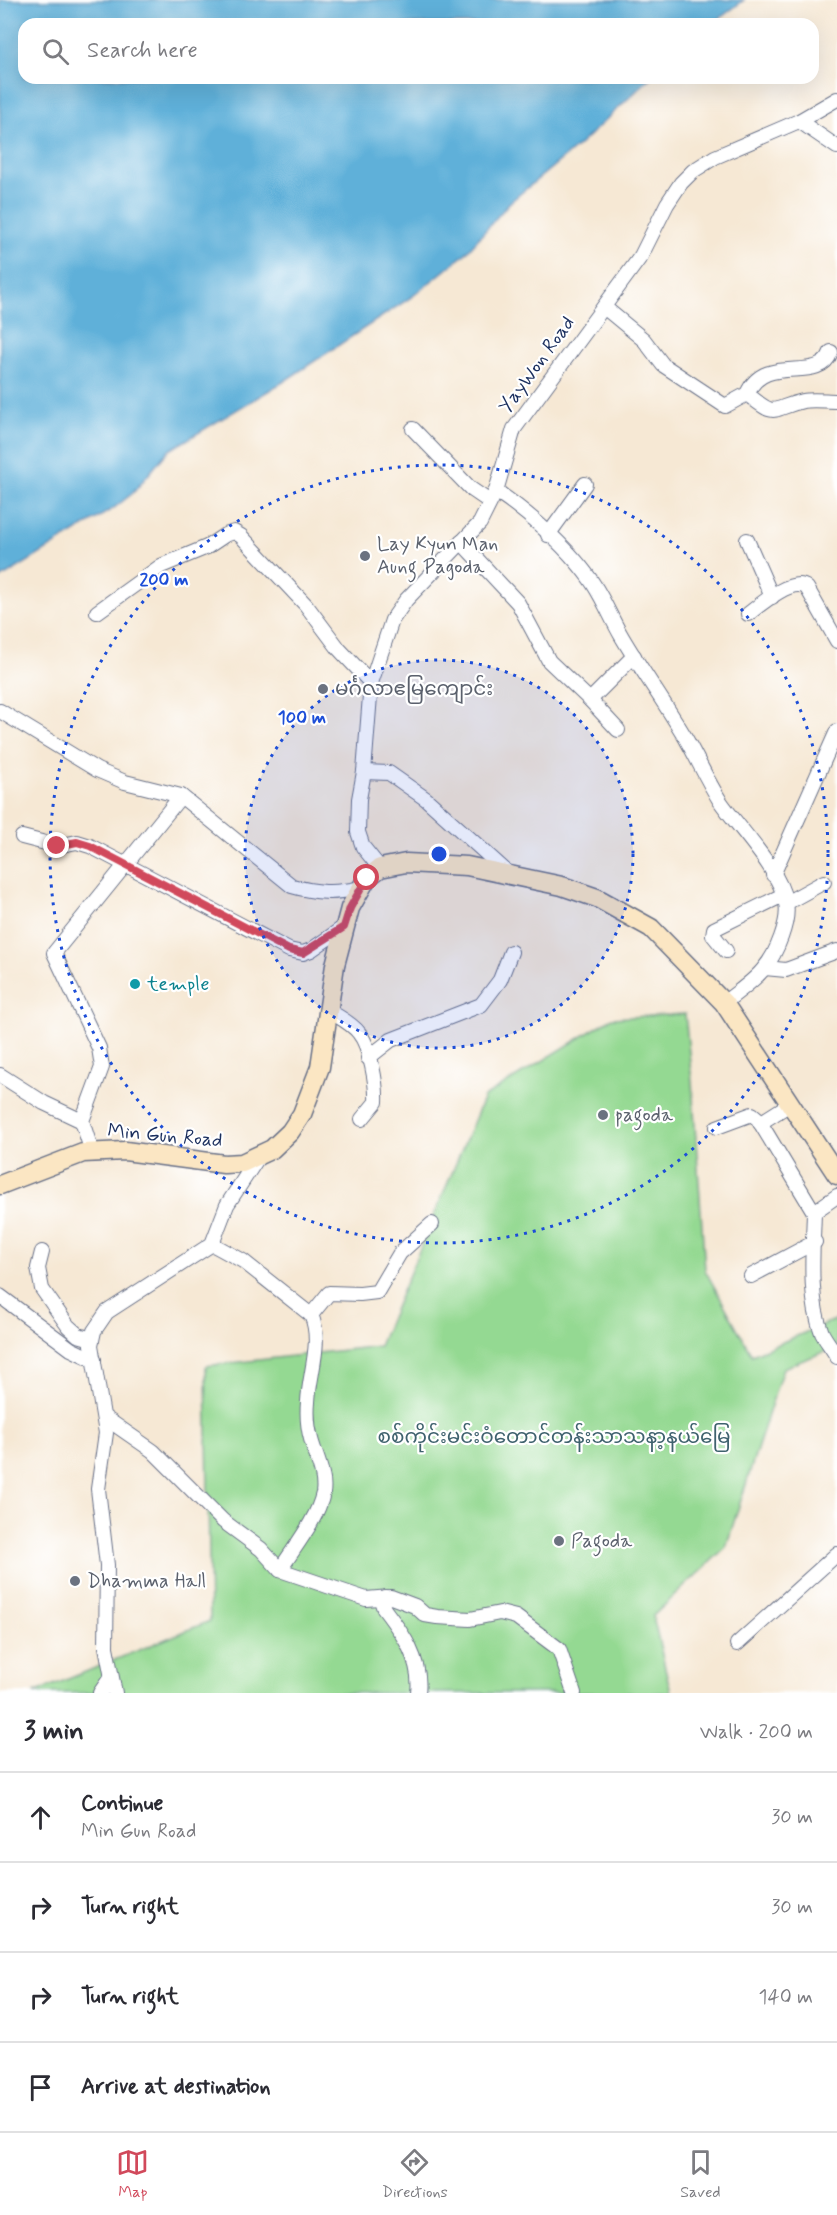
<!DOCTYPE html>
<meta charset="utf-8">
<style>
body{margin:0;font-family:Mynerve,"Noto Sans Myanmar",sans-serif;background:#f2f2f3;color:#2b2b33}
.stop{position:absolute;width:18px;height:18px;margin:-14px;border:4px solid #d1495b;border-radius:50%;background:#fff}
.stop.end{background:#d1495b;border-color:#fff;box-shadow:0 2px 6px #0008}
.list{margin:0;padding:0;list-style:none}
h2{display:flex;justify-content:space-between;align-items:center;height:78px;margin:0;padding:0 24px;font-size:26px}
h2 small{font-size:20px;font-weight:400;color:#7c7c81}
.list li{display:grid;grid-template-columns:39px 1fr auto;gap:18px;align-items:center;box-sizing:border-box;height:90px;padding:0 24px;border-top:2px solid #e1e1e2}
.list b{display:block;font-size:22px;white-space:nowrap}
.list p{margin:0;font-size:20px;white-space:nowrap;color:#7c7c81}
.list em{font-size:20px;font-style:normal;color:#7c7c81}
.icon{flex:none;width:33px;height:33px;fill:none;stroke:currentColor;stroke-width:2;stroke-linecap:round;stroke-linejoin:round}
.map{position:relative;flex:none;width:837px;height:1693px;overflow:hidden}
.search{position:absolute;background:#fff;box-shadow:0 6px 24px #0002;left:18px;right:18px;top:18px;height:66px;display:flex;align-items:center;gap:15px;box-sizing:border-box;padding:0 21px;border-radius:18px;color:#7c7c81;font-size:22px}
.sheet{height:438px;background:#fff}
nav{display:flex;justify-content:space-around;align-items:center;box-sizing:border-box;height:84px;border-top:2px solid #e1e1e2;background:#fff;font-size:16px;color:#7c7c81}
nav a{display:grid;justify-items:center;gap:3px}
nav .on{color:#d1495b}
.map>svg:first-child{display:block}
.green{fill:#94d992;stroke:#588478;stroke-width:1.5}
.water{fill:#5eb0d9;stroke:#3c709c;stroke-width:1.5}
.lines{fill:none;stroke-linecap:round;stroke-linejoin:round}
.street-casing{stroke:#687087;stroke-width:16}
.secondary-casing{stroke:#687087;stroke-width:21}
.street{stroke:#fff;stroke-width:14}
.secondary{stroke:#fbe6c3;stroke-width:18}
.route{stroke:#d1495b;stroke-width:8}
.ring{fill:none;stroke:#1d4ed8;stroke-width:3;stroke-dasharray:3 6}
.worship-dot{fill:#6b7280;stroke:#fff;stroke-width:2}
.culture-dot{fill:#0f9aa8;stroke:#fff;stroke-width:2}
.labels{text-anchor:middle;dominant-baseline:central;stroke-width:4.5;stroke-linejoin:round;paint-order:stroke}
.street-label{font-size:20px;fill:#1b2f5e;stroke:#fff}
.worship-label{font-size:20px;fill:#5b616d;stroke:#fff;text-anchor:start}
.culture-label{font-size:20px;fill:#0d838f;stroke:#fff;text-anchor:start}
.park-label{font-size:20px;fill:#3f626e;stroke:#fff}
.centre{fill:#1d4ed8;stroke:#fff;stroke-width:3}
.ring-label{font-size:18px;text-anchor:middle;font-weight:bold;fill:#1d4ed8;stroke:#fff;stroke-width:4.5;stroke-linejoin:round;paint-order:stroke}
</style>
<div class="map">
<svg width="837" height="1693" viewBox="0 0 837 1693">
<rect width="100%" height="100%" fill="#fff"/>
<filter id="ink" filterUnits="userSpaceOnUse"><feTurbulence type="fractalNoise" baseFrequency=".0167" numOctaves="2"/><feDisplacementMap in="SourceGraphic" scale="12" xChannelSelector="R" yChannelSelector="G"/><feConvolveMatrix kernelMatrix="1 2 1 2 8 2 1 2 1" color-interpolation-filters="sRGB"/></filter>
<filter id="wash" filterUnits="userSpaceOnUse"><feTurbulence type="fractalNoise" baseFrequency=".008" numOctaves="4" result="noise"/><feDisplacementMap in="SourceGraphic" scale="24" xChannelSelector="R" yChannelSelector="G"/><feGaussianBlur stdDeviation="1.35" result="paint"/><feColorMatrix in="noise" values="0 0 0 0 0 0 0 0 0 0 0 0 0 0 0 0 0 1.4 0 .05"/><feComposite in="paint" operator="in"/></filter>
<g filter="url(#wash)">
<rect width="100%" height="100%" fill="#f6e8d4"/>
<path class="green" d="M685,1014L692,1082L705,1270L752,1355L837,1319V1347L783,1368L726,1547L653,1616L671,1693H34L210,1621L206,1366L379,1346L484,1097L612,1018Z"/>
<path class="water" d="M0,0H744L712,24H24V78H650L579,145L509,203L465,254L413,296L283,382L168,451L133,493L114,508L0,579Z"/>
</g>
<g filter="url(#ink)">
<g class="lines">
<defs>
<g id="street">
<path d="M799,121L837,147"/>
<path d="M604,307L644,340L663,365L725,406L747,394C778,419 769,409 803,401C813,399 826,401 837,401"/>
<path d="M747,394C765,351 819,386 831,352"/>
<path d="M413,429L471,489L490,502"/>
<path d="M496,491C529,513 573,552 594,585C605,602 612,620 622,637C642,671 665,703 685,737C697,758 707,780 720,801C740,830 779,868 786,903C790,921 776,954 765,967C755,981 737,992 724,1003"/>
<path d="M548,535L585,484"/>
<path d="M747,540L772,597"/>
<path d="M461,542L518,603L549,661L590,700"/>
<path d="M97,612L161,566L207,547L225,535L234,532L241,536L306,605L339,649L371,683"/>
<path d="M748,614C761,604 793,576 807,588L837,641"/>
<path d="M0,711L97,770L125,782L181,796L292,886C316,893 335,894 360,888"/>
<path d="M618,730L590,700L634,656"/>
<path d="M364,772L389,773L426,799L509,874"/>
<path d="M22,837L57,846L77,842L90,846L289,950L303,953L311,950L344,927"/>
<path d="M380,868L363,847L358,832L359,799L364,772L371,683L392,620L406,600L480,523L496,491L514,429L641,256L667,204L681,183L693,171L715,157L799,121L837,99"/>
<path d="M773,875L837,731"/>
<path d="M786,903L824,882"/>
<path d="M726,951L713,935L714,929L783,895"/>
<path d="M765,968L786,970L837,951"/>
<path d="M328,1010C338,1017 352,1023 359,1033C370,1046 377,1085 376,1102L362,1119"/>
<path d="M368,1058L391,1040L481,1005L500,980L511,952"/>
<path d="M0,1075L44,1103L82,1121"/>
<path d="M760,1123L790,1104"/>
<path d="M717,1127L752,1114L758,1119L814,1212"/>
<path d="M92,1152L82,1121L102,1067L99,1048L54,953L181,796"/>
<path d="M837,1196L814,1212C813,1249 808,1298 822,1333C826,1341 833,1349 837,1357"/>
<path d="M212,1244L243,1261L311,1315C323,1341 309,1374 308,1402C307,1413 308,1428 311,1439C315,1455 326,1475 323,1493C317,1520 295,1546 280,1570"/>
<path d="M42,1252L38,1268L42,1289L68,1326L78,1335L92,1339"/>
<path d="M751,1276L815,1242"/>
<path d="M0,1296L71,1349L94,1360"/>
<path d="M311,1315L329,1293L360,1294L377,1292L400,1253L432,1224"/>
<path d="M104,1417L153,1451L223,1521L261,1549L280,1570L366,1599L391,1597L415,1606L425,1615L437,1617L470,1619L500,1613L516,1617L559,1649L574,1693"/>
<path d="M385,1597L382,1603L384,1609C403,1634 422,1660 418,1693"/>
<path d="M737,1644L837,1554"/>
<path d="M100,1693L111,1677"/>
<path d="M115,1693L106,1647L107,1565L98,1489L106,1433L91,1345L94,1331L107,1312L212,1244L227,1205L259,1156"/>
</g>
<path id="secondary" d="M0,1185L83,1153L125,1151L224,1164L242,1163L272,1149L290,1132L302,1114L320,1067L335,965L350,908L367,878L380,868L406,863L467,866L562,886L597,898L651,928L724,1003L837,1175"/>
</defs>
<use href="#street" class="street-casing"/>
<use href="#secondary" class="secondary-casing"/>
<use href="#street" class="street"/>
<use href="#secondary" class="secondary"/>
</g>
</g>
<g class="lines" filter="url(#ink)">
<path class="route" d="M57,846L77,842L90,846L289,950L303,953L344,927L350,908L367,878"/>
</g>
<circle cx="439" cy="854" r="194" fill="#1d4ed8" fill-opacity=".12"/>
<g class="ring">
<circle cx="439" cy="854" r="194"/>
<circle cx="439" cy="854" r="389"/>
</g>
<g class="worship-dot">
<circle cx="365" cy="556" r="6"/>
<circle cx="323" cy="689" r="6"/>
<circle cx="603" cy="1115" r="6"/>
<circle cx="559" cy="1541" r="6"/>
<circle cx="75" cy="1581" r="6"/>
</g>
<circle class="culture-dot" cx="135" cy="984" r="6"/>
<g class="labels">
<g class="street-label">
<text transform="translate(537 365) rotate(-54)">YayWon Road</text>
<text transform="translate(165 1136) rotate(5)">Min Gun Road</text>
</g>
<g class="worship-label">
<text x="377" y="544">Lay Kyun Man<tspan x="377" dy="23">Aung Pagoda</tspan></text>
<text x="335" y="689">မင်္ဂလာဧမြကျောင်း</text>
<text x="615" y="1115">pagoda</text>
<text x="571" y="1541">Pagoda</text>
<text x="87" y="1581">Dhamma Hall</text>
</g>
<g class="culture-label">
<text x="147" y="984">temple</text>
</g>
<g class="park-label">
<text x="554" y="1437">စစ်ကိုင်းမင်းဝံတောင်တန်းသာသနာ့နယ်မြေ</text>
</g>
</g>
<circle cx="439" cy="854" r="9" class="centre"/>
<g class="ring-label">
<text x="164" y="585">200 m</text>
<text x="302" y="723">100 m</text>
</g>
</svg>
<div class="stop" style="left:367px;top:878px"></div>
<div class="stop end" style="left:57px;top:846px"></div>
<div class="search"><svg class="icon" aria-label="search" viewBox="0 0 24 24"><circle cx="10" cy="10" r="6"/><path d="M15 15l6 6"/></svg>Search here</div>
</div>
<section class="sheet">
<h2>3 min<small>Walk · 200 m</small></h2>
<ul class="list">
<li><svg class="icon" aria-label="ahead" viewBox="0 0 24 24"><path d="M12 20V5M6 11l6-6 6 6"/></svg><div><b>Continue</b><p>Min Gun Road</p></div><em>30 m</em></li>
<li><svg class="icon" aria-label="right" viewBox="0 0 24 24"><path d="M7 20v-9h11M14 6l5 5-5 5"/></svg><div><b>Turn right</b></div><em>30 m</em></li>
<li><svg class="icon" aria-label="right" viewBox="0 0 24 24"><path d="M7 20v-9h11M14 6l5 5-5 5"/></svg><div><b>Turn right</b></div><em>140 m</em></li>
<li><svg class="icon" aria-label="arrive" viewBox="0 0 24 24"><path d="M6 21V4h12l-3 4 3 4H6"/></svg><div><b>Arrive at destination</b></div></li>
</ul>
</section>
<nav>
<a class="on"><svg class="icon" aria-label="map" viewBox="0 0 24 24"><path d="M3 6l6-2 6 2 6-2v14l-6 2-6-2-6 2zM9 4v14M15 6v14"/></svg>Map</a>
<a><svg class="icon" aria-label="directions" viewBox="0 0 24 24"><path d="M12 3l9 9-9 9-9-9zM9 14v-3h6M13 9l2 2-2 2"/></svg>Directions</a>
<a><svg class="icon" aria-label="saved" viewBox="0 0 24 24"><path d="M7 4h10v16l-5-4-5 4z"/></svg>Saved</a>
</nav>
